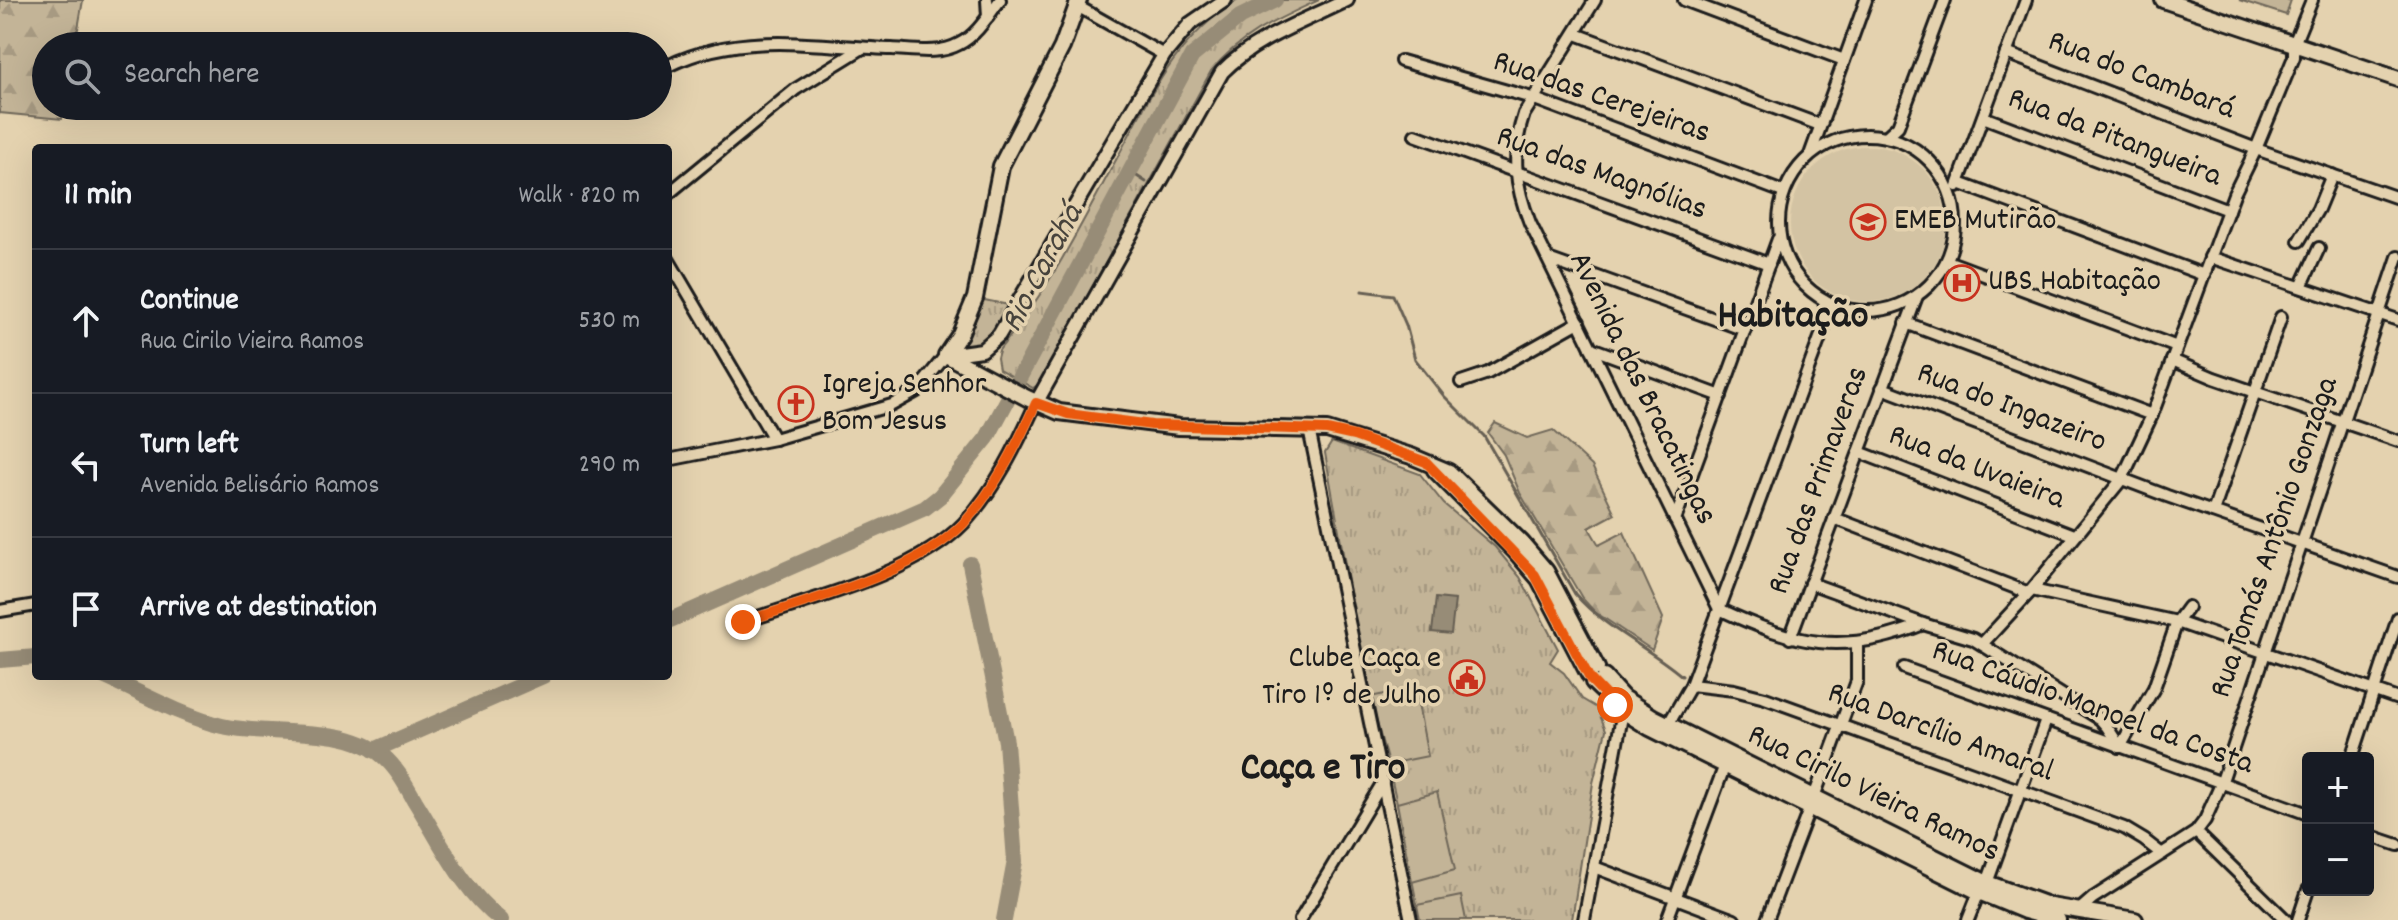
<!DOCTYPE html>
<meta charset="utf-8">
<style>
body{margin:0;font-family:Dekko,sans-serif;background:#242831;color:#f1f3f6}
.controls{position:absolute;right:24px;bottom:24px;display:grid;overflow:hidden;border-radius:8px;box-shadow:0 8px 32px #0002}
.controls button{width:72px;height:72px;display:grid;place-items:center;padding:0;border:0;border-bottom:2px solid #363941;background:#171b24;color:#f1f3f6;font:40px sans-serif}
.stop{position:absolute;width:24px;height:24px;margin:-18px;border:6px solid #ea580c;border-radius:50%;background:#fff}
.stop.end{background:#ea580c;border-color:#fff;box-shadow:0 2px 8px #0008}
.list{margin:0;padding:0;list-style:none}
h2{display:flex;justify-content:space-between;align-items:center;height:104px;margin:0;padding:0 32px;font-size:34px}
h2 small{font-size:26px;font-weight:400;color:#9ea1a6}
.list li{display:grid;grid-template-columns:52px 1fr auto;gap:24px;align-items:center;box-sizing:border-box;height:144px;padding:0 32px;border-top:2px solid #363941}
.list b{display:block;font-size:30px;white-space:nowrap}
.list p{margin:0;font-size:26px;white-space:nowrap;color:#9ea1a6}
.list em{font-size:26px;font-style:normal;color:#9ea1a6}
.icon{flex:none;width:44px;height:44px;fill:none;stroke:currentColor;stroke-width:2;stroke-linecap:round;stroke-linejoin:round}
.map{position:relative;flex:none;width:2398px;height:920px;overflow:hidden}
.search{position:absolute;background:#171b24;box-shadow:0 8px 32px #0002;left:32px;top:32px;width:640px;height:88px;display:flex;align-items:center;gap:20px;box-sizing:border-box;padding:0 28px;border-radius:44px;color:#9ea1a6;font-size:30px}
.panel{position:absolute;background:#171b24;box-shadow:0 8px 32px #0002;left:32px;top:144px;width:640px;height:536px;border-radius:8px}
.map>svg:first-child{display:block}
.built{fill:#d3c3a3}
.grass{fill:url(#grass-tufts);stroke:#70685a;stroke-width:2}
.forest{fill:url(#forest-firs);stroke:#70685a;stroke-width:2}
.pitch{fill:#c3b497;stroke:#70685a;stroke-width:2}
.water{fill:#978c77;stroke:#665f53;stroke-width:2}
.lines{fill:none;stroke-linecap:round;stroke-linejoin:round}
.stream{stroke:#665f53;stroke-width:3}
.river{stroke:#978c77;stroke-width:16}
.minor-casing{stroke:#1c1c1c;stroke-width:16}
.tertiary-casing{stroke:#1c1c1c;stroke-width:18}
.secondary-casing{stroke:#1c1c1c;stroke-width:20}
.minor{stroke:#e4d2af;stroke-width:10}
.tertiary{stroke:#e4d2af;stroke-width:12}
.secondary{stroke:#e4d2af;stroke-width:14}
.route{stroke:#ea580c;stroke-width:10}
.labels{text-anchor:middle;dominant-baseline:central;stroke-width:7;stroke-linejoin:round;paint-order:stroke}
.street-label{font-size:32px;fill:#1c1c1c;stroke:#e4d2af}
.poi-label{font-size:32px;fill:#1c1c1c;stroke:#e4d2af;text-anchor:start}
.water-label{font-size:34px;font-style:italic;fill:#47433c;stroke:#e4d2af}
.district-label{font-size:40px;font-weight:bold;fill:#1c1c1c;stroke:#e4d2af}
</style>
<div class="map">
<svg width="2398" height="920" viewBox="0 0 2398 920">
<defs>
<pattern id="grass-tufts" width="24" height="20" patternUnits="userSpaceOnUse" patternTransform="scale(2)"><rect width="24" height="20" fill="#c3b497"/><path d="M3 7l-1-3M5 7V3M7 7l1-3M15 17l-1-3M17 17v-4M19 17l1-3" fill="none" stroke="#a79a82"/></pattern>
<pattern id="forest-firs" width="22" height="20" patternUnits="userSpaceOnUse" patternTransform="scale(2)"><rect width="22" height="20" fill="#c3b497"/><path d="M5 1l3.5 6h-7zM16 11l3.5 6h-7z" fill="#a79a82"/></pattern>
</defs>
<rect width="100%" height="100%" fill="#e4d2af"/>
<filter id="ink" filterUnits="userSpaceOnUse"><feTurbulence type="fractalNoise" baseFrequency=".0125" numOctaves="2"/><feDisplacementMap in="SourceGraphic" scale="16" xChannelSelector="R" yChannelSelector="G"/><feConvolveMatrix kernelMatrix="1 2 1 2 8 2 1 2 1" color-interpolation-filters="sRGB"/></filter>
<g filter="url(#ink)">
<circle class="built" cx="1868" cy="224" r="78"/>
<g class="grass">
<path d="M1238,0H1319C1276,20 1242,34 1211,71L1039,384L1033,388L999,369L997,358L999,350C1048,292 1081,225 1117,158C1151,95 1175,39 1238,0Z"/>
<path d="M975,298L1018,307L990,344L946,355Z"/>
<path d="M1332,442L1420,474L1444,504L1495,547L1520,577L1558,649L1550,662L1564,673L1582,699L1597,708L1606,730L1593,783L1572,920H1420L1397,803L1359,642L1325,453Z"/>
</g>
<g class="forest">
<path d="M0,0H83L75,46H46V106H64L62,119L0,113Z"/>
<path d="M1495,423L1527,438L1553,430L1592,466L1615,514L1589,528L1599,545L1624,532L1663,618L1652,650L1595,612L1582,598L1520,493L1504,455L1488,433Z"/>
</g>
<g class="pitch">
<path d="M2239,0H2291L2286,15Z"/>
<path d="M1415,688L1428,756L1388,764L1370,697Z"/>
<path d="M1437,792L1455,870L1412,882L1397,803Z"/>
<path d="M1461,896L1466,920H1420L1417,905Z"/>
</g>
<path class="water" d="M1436,598L1455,600L1451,634L1432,632Z"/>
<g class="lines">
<g class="stream">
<path d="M1129,171L1146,182"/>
<path d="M1362,291L1393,295L1406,325L1415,359L1444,396L1484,436L1575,594C1605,629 1647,646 1682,676"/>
</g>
<g class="river">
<path d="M970,564L1006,742L1015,861L1004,920"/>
<path d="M668,621L925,508L940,496L987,438L1192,56L1240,17L1275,0"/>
<path d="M0,660L36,657"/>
<path d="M103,676C142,693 181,716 222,726C271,737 343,723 383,756C397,768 406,785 415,801C440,841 462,890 501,920"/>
<path d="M374,750L543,676"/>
</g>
<defs>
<g id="minor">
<path d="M987,0L988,17"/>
<path d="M1595,0L1524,114C1511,152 1515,186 1530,223L1719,609C1795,644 1842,657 1923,624"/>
<path d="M1684,0L1844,60"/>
<path d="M1077,6L1164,55"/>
<path d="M1576,34L1820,125"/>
<path d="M2006,53L2256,149L2398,198"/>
<path d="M1401,61L1532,98L1783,192"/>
<path d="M658,71C733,29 811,46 892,49C914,50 939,55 959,44C977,35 988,16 1000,0"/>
<path d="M1983,117L2228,210"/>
<circle cx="1867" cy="223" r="88"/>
<path d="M1415,135L1769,264"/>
<path d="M1887,136L1898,126L1945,0"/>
<path d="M1810,155L1866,0"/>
<path d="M1959,183L2204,275"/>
<path d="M1957,186L2026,0"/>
<path d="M668,194L796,89L861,49"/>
<path d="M2299,241L2318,209L2332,175"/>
<path d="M2210,257L2398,320"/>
<path d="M668,259L774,439"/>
<path d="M1548,259L1745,330"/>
<path d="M1947,261L2177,347"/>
<path d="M2301,287L2319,248"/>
<path d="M1906,323L2152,415"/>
<path d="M1591,348L1721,396"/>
<path d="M2172,360L2214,378L2398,441"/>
<path d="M1461,382L1488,373L1579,322"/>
<path d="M1882,388L2167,496L2398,577"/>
<path d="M1309,429L1411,920"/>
<path d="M1859,452L2074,535"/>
<path d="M668,460L774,439L892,405L917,391L946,355"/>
<path d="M2213,512L2281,317"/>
<path d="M1834,518L2029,593"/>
<path d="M1675,520L1778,239"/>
<path d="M1810,583L1923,624L1973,639L2100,719L2107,727L2120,747"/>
<path d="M2032,590L2177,622L2398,699"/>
<path d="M0,611L36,605"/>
<path d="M743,622C810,599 914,575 964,523C996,488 1017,445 1036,403"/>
<path d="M1790,638L1917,296"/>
<path d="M1982,644L2029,593L2122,479L2152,415L2234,194L2256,149L2294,57V44L2312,0"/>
<path d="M1904,668L2308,814"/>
<path d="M1691,685L1734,690L1765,698L2124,828L2144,840L2162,854"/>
<path d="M1665,730L1691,685L1827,319L1824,300"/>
<path d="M2120,747L2154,688L2177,622L2188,607"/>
<path d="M2352,758L2398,618"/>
<path d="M1814,797L1857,681V644"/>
<path d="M2196,832L2286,920"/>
<path d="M2368,835L2398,845"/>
<path d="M1594,867L1734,920"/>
<path d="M1987,883L2046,720"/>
<path d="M2077,912L2093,898L2196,832L2205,820L2221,784L2398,257"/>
<path d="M1300,920L1383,782"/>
<path d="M1584,920L1623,711"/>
<path d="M1667,920L1725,765"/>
<path d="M1767,920L1810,807"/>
<path d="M1968,920L1979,892"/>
<path d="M2298,920L2308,890"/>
</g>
<g id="tertiary">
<path d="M946,355L982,350L999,335L1164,55L1190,24L1225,0"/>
<path d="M1036,403L1222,72C1255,38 1305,21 1347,0"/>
</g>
<g id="secondary">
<path d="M1079,0L1062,47L1001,166L975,298L960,334L946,355L1027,398L1059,412L1179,427L1327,430L1411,456L1449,472L1522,543L1546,571L1597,668"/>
<path d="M2163,0L2398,79"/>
<path d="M1435,470L1515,551L1539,579L1589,675"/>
<path d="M1604,677L1623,698L1653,717L1987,883L2050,906L2135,920"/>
<path d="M1593,682L1623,711L1650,728L1979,892L2025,911L2058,920"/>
</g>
</defs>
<use href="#minor" class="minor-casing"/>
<use href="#tertiary" class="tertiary-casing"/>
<use href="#secondary" class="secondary-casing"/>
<use href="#minor" class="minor"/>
<use href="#tertiary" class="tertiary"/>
<use href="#secondary" class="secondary"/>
</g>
</g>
<g class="lines" filter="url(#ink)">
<path class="route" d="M743,622C811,599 914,575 964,523C996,488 1017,445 1036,403L1068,414L1152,425L1327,430L1354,436L1426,462L1535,575L1590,679L1615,705"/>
</g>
<defs>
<symbol id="school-ring" viewBox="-11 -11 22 22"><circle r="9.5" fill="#e4d2af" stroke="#c8321e" stroke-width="1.5"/><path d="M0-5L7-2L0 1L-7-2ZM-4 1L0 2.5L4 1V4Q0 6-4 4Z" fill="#c8321e"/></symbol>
<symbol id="hospital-ring" viewBox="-11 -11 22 22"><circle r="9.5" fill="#e4d2af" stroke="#c8321e" stroke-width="1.5"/><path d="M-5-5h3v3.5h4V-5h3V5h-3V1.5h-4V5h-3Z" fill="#c8321e"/></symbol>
<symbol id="church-ring" viewBox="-11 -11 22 22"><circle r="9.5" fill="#e4d2af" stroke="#c8321e" stroke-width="1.5"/><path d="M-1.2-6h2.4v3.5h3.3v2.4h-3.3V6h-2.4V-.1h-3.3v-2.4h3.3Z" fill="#c8321e"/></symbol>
<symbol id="civic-ring" viewBox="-11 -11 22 22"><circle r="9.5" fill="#e4d2af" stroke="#c8321e" stroke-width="1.5"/><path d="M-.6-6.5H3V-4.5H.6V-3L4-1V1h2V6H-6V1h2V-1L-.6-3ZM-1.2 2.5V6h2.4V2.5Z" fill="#c8321e"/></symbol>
</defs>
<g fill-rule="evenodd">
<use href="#school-ring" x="1848" y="202" width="40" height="40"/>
<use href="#hospital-ring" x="1942" y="263" width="40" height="40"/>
<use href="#church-ring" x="776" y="384" width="40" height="40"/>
<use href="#civic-ring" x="1447" y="658" width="40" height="40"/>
</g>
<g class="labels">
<g class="street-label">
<text transform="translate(2141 77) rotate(21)">Rua do Cambará</text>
<text transform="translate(1601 99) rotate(19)">Rua das Cerejeiras</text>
<text transform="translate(2114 139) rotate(21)">Rua da Pitangueira</text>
<text transform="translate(1601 175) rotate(20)">Rua das Magnólias</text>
<text transform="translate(1641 389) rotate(64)">Avenida das Bracatingas</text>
<text transform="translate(2011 409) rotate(21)">Rua do Ingazeiro</text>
<text transform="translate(1976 469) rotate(21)">Rua da Uvaieira</text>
<text transform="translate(1820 481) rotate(-70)">Rua das Primaveras</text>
<text transform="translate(2276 538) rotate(-71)">Rua Tomás Antônio Gonzaga</text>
<text transform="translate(2092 709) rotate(20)">Rua Cáudio Manoel da Costa</text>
<text transform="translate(1940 734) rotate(20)">Rua Darcílio Amaral</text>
<text transform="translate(1873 795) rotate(26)">Rua Cirilo Vieira Ramos</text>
</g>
<g class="poi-label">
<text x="1894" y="222">EMEB Mutirão</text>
<text x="1988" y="283">UBS Habitação</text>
<text x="822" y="386">Igreja Senhor<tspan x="822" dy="37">Bom Jesus</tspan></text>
<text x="1441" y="660" text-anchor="end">Clube Caça e<tspan x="1441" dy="37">Tiro 1º de Julho</tspan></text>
</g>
<g class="water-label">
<text transform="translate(1044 269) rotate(-62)">Rio Carahá</text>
</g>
<g class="district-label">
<text x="1793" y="318">Habitação</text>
<text x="1323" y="770">Caça e Tiro</text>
</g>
</g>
</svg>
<div class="controls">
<button>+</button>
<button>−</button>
</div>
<div class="stop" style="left:1615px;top:705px"></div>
<div class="stop end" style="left:743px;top:622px"></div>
<div class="search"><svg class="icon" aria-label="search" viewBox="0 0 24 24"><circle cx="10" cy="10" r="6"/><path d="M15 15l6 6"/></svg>Search here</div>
<section class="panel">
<h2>11 min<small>Walk · 820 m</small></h2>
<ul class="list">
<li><svg class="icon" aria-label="ahead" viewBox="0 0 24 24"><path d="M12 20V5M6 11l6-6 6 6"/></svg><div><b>Continue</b><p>Rua Cirilo Vieira Ramos</p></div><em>530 m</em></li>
<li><svg class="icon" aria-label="left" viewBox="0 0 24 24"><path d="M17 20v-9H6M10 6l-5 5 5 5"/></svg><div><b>Turn left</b><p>Avenida Belisário Ramos</p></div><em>290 m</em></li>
<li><svg class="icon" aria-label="arrive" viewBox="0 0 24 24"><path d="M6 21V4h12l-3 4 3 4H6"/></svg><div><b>Arrive at destination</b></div></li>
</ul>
</section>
</div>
